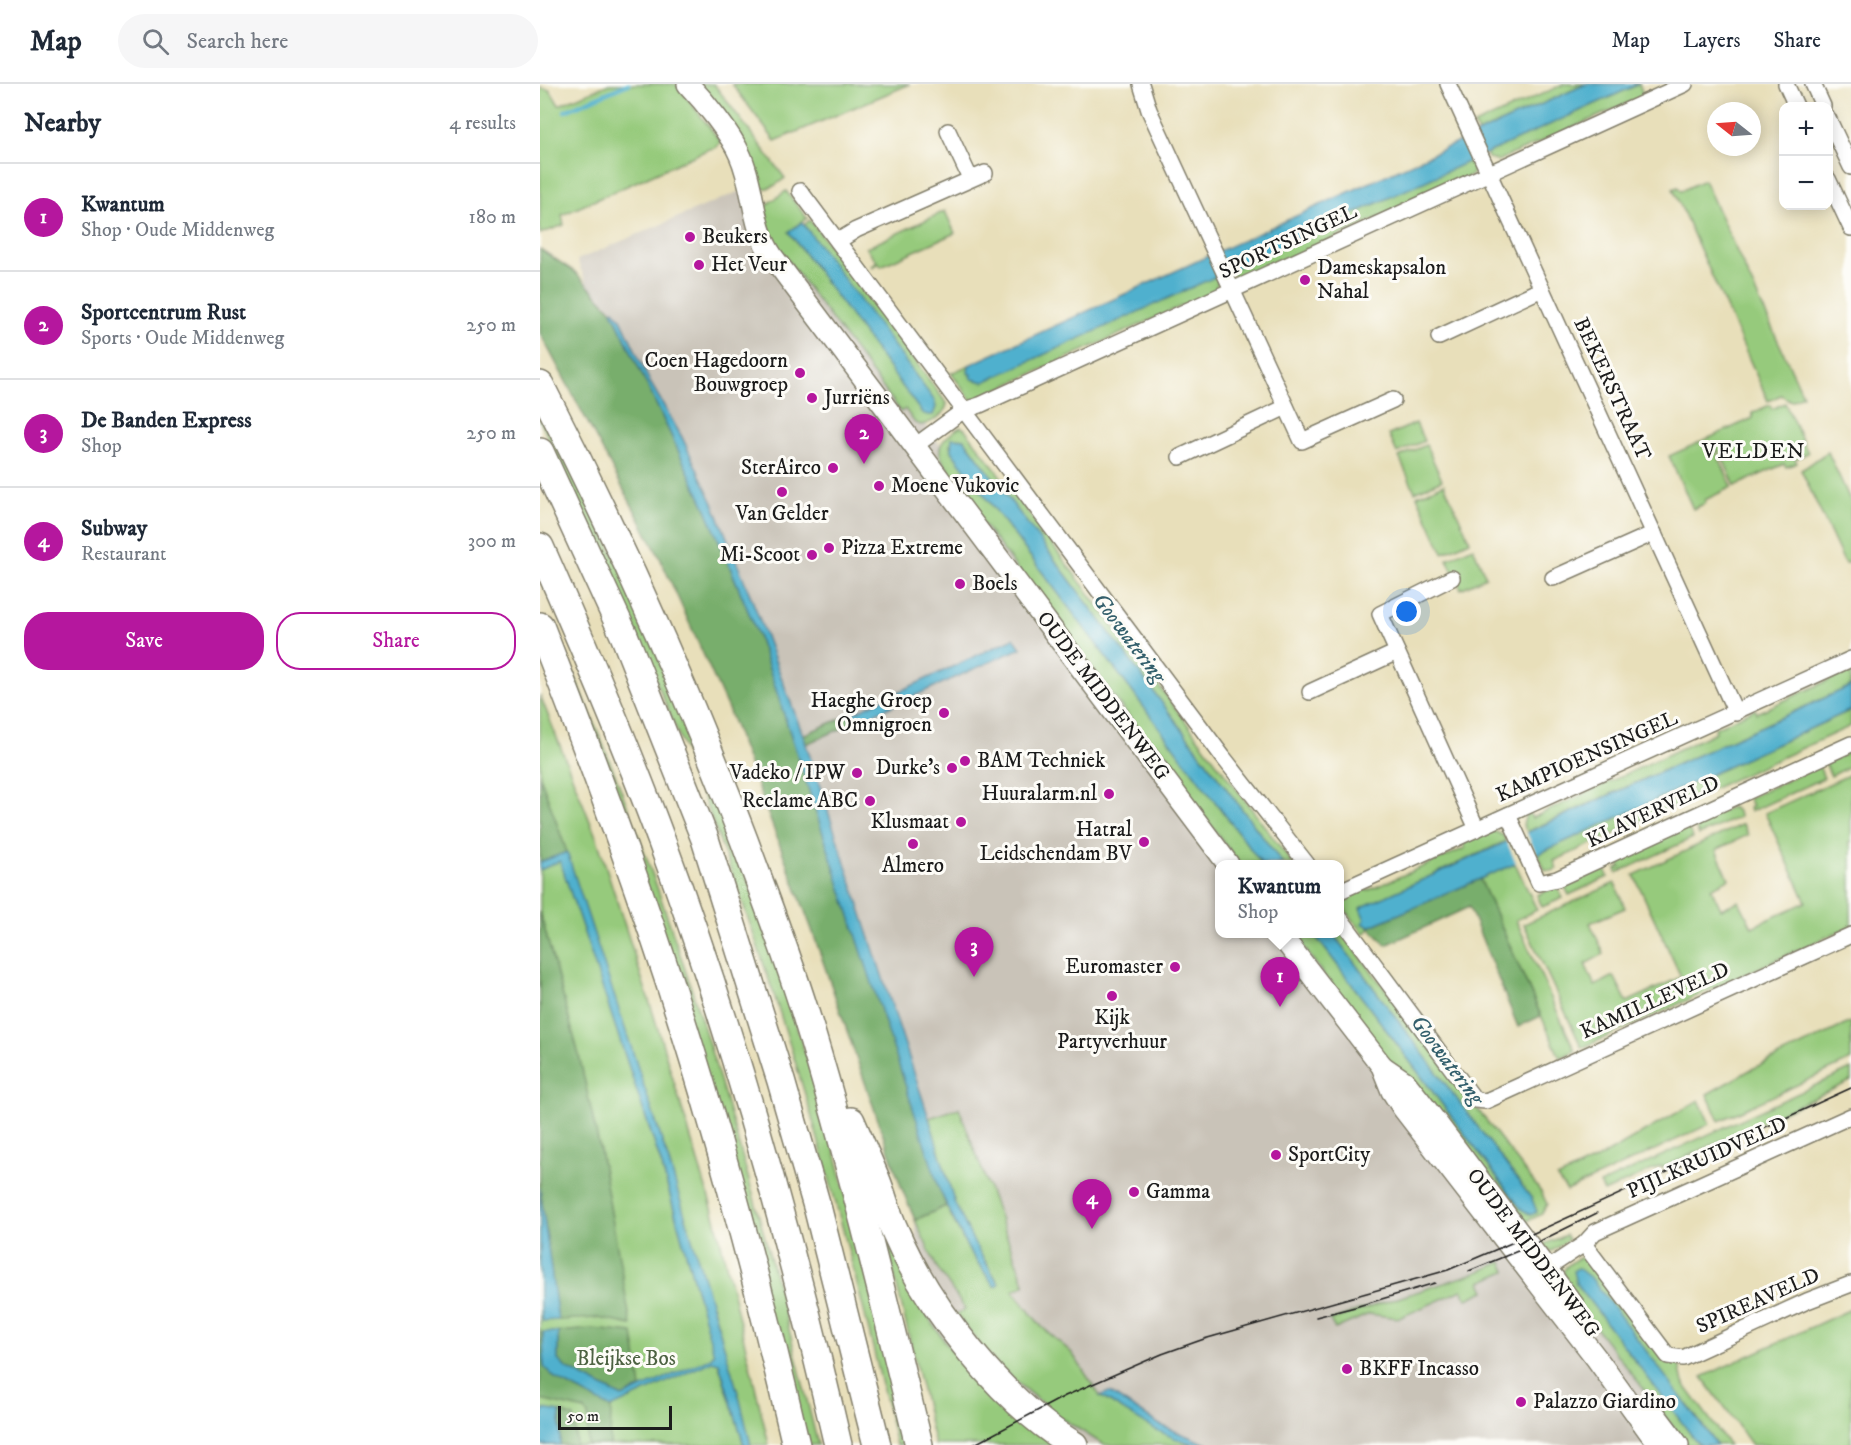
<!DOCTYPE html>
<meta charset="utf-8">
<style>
body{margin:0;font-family:"IM FELL DW Pica",serif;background:#f6f6f7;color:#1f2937}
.controls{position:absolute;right:18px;top:18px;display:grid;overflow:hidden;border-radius:12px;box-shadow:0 3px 15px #0003}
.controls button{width:54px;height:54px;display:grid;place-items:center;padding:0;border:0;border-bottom:2px solid #e0e1e3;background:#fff;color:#1f2937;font:30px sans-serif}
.compass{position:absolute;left:1167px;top:18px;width:54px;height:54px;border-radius:50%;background:#fff;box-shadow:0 3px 15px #0003;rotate:287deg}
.scale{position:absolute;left:18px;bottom:15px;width:114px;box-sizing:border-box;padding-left:6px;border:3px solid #1c1c1c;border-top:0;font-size:16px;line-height:21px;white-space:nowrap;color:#1c1c1c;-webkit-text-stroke:4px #fdfcf7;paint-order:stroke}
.you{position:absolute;left:867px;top:528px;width:21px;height:21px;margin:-15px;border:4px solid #fff;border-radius:50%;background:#1a73e8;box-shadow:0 0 0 9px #1a73e833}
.badge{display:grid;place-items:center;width:39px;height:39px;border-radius:50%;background:#b5179e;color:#fff;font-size:20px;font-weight:700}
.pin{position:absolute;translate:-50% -50px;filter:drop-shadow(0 2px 3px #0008)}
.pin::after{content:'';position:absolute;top:32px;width:21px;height:18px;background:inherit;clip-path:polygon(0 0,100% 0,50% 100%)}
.popup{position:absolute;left:675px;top:776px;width:129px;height:78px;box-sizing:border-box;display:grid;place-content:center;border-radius:12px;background:#fff;filter:drop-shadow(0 2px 4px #0005);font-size:20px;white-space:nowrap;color:#747a83}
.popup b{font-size:22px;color:#1f2937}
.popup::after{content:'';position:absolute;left:50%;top:100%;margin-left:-12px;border:12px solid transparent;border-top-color:#fff}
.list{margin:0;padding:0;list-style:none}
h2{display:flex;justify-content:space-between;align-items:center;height:78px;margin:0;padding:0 24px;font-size:26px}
h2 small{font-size:20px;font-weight:400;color:#747a83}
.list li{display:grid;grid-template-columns:39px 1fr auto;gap:18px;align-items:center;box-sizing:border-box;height:108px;padding:0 24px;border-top:2px solid #e0e1e3}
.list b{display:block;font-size:22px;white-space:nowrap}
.list p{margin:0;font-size:20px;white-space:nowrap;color:#747a83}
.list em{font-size:20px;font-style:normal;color:#747a83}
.actions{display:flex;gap:12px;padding:18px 24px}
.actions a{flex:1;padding:14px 0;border:2px solid #b5179e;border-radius:24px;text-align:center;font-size:21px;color:#b5179e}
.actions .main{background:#b5179e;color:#fff}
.icon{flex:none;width:33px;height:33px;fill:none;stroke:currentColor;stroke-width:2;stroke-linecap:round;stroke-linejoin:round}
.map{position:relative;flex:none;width:1311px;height:1361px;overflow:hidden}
header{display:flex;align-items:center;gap:36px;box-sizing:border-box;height:84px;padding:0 30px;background:#fff;border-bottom:2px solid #e0e1e3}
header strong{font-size:28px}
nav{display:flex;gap:33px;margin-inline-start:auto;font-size:21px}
.search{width:420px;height:54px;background:#f6f6f7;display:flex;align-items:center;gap:15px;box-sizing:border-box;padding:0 21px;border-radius:33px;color:#747a83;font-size:22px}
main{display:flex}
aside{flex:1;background:#fff}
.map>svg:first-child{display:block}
.industrial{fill:#c9c3b8}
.green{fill:#96ca7c;stroke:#59734c;stroke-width:1.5}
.forest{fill:#78ae6c;stroke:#4a6544;stroke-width:1.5}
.water{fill:#4fb0ce;stroke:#366675;stroke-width:1.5}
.pier{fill:#e8dfba}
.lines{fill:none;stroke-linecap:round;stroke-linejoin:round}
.stream{stroke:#4fb0ce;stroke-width:4.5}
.street-casing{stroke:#827e6b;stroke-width:18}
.secondary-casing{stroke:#827e6b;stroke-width:24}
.highway-casing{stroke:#827e6b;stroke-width:30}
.street{stroke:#fff;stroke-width:15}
.secondary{stroke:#fff;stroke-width:21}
.highway{stroke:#fff;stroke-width:27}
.tram{stroke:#1c1c1c;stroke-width:1.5}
.poi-dot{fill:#b5179e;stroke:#fdfcf7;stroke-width:2}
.labels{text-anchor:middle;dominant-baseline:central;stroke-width:6;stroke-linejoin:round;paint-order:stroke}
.poi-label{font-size:21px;fill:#1c1c1c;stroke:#fdfcf7;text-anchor:start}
.street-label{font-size:21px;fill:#1c1c1c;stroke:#fdfcf7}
.park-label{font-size:21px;fill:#4d6242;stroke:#fdfcf7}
.neighbourhood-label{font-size:22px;letter-spacing:1.5px;fill:#1c1c1c;stroke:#fdfcf7}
.water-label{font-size:22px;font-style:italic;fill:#335f6c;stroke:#fdfcf7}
</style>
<header>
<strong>Map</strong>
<div class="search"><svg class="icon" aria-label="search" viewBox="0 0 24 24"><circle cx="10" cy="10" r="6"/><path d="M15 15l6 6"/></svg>Search here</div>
<nav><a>Map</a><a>Layers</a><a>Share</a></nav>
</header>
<main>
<aside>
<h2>Nearby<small>4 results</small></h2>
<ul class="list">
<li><span class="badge">1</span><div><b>Kwantum</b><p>Shop · Oude Middenweg</p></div><em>180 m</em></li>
<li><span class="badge">2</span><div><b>Sportcentrum Rust</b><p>Sports · Oude Middenweg</p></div><em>250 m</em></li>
<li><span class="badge">3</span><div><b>De Banden Express</b><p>Shop</p></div><em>250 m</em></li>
<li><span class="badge">4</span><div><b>Subway</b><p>Restaurant</p></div><em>300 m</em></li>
</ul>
<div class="actions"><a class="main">Save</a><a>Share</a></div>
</aside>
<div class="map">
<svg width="1311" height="1361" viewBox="0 0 1311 1361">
<rect width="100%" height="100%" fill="#fdfcf7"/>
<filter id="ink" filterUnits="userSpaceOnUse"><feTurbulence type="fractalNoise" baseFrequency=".0167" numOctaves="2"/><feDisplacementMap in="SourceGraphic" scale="12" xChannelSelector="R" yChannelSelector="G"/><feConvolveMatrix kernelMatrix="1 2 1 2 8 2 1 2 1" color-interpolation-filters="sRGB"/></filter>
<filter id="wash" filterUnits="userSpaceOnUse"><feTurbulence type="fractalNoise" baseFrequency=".008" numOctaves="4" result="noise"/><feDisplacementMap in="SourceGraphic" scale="24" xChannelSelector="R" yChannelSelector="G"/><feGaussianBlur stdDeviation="1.35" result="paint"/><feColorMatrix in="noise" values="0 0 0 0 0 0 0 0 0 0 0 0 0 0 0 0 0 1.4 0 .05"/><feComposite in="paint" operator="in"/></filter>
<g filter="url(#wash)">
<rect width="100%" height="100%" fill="#e8dfba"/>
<path class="industrial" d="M207,104L716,780H680V850H768L1153,1361H414L386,1258L366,1044L215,603L37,176Z"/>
<g class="green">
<path d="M69,0H136L181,58L175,64L169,65L22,131L24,141L0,150V4L10,6L19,21Z"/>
<path d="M159,0H174L245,94L234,102L224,105L218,102Z"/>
<path d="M192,0H370L235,57Z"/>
<path d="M1024,0H1046L938,49L934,41Z"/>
<path d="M1099,0L1104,12L957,77L948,74L946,69Z"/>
<path d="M931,76L934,81L932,91L702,196L693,191L690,185Z"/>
<path d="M1164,96L1263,311L1251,317L1241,311L1228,317L1133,105L1138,103L1141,107Z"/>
<path d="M246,107L267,134L249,148L382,328L264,141L270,136L407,320C405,331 392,339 381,341L375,339L365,325L361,328L231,154L224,126L229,119Z"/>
<path d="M405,127L415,149L341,182L339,179L332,183L331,181L337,177L326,164Z"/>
<path d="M676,192L678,198L675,207L432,317L411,289L429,281L432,291Z"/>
<path d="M1245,319L1268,369L1255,375L1257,379L1246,383L1244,380L1195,402L1179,366L1176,367L1192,403L1165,416L1166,419L1153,425L1129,372L1213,334L1212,329L1230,321L1232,325Z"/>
<path d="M0,321L90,504L210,800L286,1033L371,1361H356C321,1208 282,1057 233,908C169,712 88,523 0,337Z"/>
<path d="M876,339L884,357L857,369L849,351Z"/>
<path d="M421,343L425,345L753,780H743L424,355L418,354L410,360L411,367L722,780H700L405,389L409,386C399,373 395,363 408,352C413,348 416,345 421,343Z"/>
<path d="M886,361L902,396L875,408L859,373Z"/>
<path d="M1288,368L1311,418V477L1305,480L1261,386C1271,381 1277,374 1288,368Z"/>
<path d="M904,400L930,457L903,469L877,412Z"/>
<path d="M933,463L946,493L921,505L907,475Z"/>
<path d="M12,541C131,803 210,1082 278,1361H264Z"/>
<path d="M1311,586V602L986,748L983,741L986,730L989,729L992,734L1176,648L1175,644L1215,625L1217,629Z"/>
<path d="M0,611L57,755L114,932L175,1134L229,1361H211L172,1220L169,1217L129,1078L0,692Z"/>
<path d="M1311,626V642L1014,777L1017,785L1012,787L1005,786L998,770Z"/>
<path d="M1311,667V682L1291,692L1285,679Z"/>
<path d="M1279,682L1284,694L1210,728L1209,724L1212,722L1208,714Z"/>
<path d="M1311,690V758L1309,759L1311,764V842L1042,964L984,840L1075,799L1085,824L1050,839L1064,870L1045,880L1055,902L1074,892L1087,918L1141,893L1094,791L1203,740L1208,751L1176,766L1189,795L1171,804L1181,825L1199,817L1212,843L1266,818L1225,729Z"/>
<path d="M1191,723L1196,726L1200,733L1159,751L1154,739Z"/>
<path d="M1147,742L1153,754L1077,789L1076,785L1081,783L1077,775Z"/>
<path d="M951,746L963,751L966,757L821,824L830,845L824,850L800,819L806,812L825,803L827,807L925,764L923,759Z"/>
<path d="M20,776L121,1079L162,1226L204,1361H0V784Z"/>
<path d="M975,779L997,826L976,836L1035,967L1020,974L940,795Z"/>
<path d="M1060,782L1065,785L1068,793L1029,811L1023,799Z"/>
<path d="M1017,802L1023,814L1002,823L997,811Z"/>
<path d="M800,846L1001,1108L1007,1120L1002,1130L979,1141L847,978L757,854L756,850H774L981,1125L996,1129L992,1115L793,850H800Z"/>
<path d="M1311,938V976L1179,1037L1167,1010L1210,986Z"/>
<path d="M1311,985V997L1122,1084L1121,1082L1064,1108L1060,1100Z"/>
<path d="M1159,1016L1170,1040L1027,1107L1017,1094L1061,1073Z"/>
<path d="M419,1024L485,1201L473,1207L501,1242L532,1269L560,1312L616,1345L652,1361H564L521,1334L476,1298L454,1277L416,1231L425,1225L396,1182L375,1136L406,1122L428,1165L455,1203L459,1200L435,1161L415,1120L389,1034Z"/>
<path d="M344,1148C359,1176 372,1207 389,1234C421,1286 466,1326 515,1361H395Z"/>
<path d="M1026,1151L1029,1155L1012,1167L997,1163Z"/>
<path d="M1038,1174H1045L1139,1280L1143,1299L1189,1361H1177L1144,1316L1107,1291L1159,1361H1147L1025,1204C1021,1186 1022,1184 1038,1174Z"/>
<path d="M962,1178L966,1187L941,1198L945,1207L927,1215L922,1206L859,1234L829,1230L795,1245L790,1236L935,1189Z"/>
<path d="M1311,1225V1361H1212L1162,1293Z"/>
</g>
<g class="forest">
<path d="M0,165L35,188L72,227L166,425L218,551L406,1122L375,1136L362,1105L271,843L188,625L120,474L0,249Z"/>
<path d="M309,631L312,640L266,660L263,651Z"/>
<path d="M0,692L27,768L1,778H0Z"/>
<path d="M940,795L1001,932L978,943L929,823L846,861L829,843Z"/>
<path d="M0,828L39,971L60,1066L91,1241L58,1234L18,1236L0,1104Z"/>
<path d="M52,1245L93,1249L101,1304L82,1313L26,1284L18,1276V1248Z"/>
<path d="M0,1248H3L4,1283L15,1294L71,1324L70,1361H47L48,1331L45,1326L0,1316Z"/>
<path d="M20,1328L34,1333L36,1361H20Z"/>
</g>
<g class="water">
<path d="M1046,0H1099L444,298L432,295L430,292L432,291L428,289L429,281Z"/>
<path d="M262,138L394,316L396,323L393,331H388L382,329L249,148Z"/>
<path d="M74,226L81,235L110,298L142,353L173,419L215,523L263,651L389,1034L415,1120L435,1161L459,1200L455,1203L428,1165L400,1107L218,551L166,425L72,227Z"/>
<path d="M412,354L424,355L743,780H722L411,367Z"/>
<path d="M474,554L481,564L312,640L309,631Z"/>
<path d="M1311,602V626L998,770L829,843L822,839L825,836L820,824Z"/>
<path d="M27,768L129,1078L199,1312L211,1361H204L179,1279L172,1277L71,1324L15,1294L4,1283L3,1248H18V1276L26,1284L82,1313L171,1274L174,1270L121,1079L20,777L0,786V778Z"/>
<path d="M774,850H793L992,1115L997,1128L991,1131L981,1125Z"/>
<path d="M0,1104L18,1236L2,1237L0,1220Z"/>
<path d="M1038,1184L1053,1196L1177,1361H1159L1042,1207L1036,1199L1033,1187Z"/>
<path d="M569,1308L620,1341L669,1361C630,1361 593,1331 560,1312Z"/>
<path d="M3,1325L20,1328V1361H0Z"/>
</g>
<path class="pier" d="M985,745L998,773L977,782L965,754Z"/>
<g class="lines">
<path class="stream" d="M25,27L88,0"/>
</g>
</g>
<g filter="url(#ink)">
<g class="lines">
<defs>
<g id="street">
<path d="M601,0L609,26L762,357L853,316"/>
<path d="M908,0L1196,629"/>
<path d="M1246,0L1256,22"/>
<path d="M1273,0L1283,22"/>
<path d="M1288,34L1311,83"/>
<path d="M408,47L430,94"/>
<path d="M1288,95L1311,144"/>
<path d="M260,107L683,673L767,780"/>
<path d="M298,157L316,146L445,89"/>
<path d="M899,253L1002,205"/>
<path d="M375,362L424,326L440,321L1145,0"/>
<path d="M640,373L746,323"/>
<path d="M912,494L840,530L937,745"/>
<path d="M1013,494L1114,449"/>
<path d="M770,608L857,568"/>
<path d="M968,731L999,799L1017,795L1311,660"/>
<path d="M800,807L1311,575"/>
<path d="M800,834L935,1016L946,1017L1311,851"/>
<path d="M1044,1160L1128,1272L1143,1274L1267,1217L1311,1200"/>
<path d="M999,1190L1044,1160L1055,1148L1311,1032"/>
</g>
<g id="secondary">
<path d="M148,0C164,17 191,50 200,71C215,104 211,141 232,172L688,780"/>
<path d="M740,850L842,982L852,1007L863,1024L1057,1275L1119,1361"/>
<path d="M843,983L865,998L880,1017L1034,1222"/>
<path d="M1110,1324L1138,1361"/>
</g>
<g id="highway">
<path d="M0,301C76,449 145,601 204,756C225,813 247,870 265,928C309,1071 344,1216 379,1361"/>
<path d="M0,368L84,551L165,755L241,997L278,1126L337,1361"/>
<path d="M0,463C43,560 85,658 122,758C195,954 251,1157 298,1361"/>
<path d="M0,542C40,644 78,746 113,849C170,1017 216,1188 256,1361"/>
<path d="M311,1037C319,1056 328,1076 336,1095C343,1112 347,1130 355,1147C388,1224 462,1318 534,1361"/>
</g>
</defs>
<use href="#street" class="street-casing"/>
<use href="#secondary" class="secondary-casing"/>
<use href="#highway" class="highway-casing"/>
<use href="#street" class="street"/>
<use href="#secondary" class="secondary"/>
<use href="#highway" class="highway"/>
<g class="tram">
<path d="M929,1187L990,1162L1057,1129"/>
<path d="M776,1233L815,1223L895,1199"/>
<path d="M433,1361L525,1312L622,1270L664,1255L908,1186L983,1154L1311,1004"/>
</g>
</g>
</g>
<g class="poi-dot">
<circle cx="150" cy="153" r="6"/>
<circle cx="159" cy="181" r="6"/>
<circle cx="765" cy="196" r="6"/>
<circle cx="260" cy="289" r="6"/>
<circle cx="272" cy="314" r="6"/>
<circle cx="293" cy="384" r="6"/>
<circle cx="339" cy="402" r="6"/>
<circle cx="242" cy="408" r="6"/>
<circle cx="289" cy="464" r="6"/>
<circle cx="272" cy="471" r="6"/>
<circle cx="420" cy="500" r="6"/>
<circle cx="404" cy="629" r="6"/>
<circle cx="425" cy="677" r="6"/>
<circle cx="412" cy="684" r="6"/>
<circle cx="317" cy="689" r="6"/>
<circle cx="569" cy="710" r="6"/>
<circle cx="330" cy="717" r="6"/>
<circle cx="421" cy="738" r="6"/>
<circle cx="604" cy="758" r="6"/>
<circle cx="373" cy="760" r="6"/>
<circle cx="635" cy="883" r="6"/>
<circle cx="572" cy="912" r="6"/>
<circle cx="736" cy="1071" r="6"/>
<circle cx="594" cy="1108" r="6"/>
<circle cx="807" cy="1285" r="6"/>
<circle cx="981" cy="1318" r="6"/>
</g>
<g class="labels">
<g class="poi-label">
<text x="162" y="153">Beukers</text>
<text x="171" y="181">Het Veur</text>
<text x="777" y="184">Dameskapsalon<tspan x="777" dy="24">Nahal</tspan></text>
<text x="248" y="277" text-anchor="end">Coen Hagedoorn<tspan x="248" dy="24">Bouwgroep</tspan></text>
<text x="284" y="314">Jurriëns</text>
<text x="281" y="384" text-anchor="end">SterAirco</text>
<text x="351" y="402">Moene Vukovic</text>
<text x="242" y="430" text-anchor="middle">Van Gelder</text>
<text x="301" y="464">Pizza Extreme</text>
<text x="260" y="471" text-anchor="end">Mi-Scoot</text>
<text x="432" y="500">Boels</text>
<text x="392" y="617" text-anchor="end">Haeghe Groep<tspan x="392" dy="24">Omnigroen</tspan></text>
<text x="437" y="677">BAM Techniek</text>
<text x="400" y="684" text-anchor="end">Durke's</text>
<text x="305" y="689" text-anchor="end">Vadeko / IPW</text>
<text x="557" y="710" text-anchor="end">Huuralarm.nl</text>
<text x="318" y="717" text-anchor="end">Reclame ABC</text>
<text x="409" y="738" text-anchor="end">Klusmaat</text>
<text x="592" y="746" text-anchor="end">Hatral<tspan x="592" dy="24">Leidschendam BV</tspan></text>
<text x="373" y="782" text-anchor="middle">Almero</text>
<text x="623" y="883" text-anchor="end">Euromaster</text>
<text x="572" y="934" text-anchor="middle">Kijk<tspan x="572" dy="24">Partyverhuur</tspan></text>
<text x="748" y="1071">SportCity</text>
<text x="606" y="1108">Gamma</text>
<text x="819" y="1285">BKFF Incasso</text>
<text x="993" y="1318">Palazzo Giardino</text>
</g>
<g class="street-label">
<text transform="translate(748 158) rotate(-25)">SPORTSINGEL</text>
<text transform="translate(1072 305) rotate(65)">BEKERSTRAAT</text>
<text transform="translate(563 612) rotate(53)">OUDE MIDDENWEG</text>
<text transform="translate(1047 673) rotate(-24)">KAMPIOENSINGEL</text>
<text transform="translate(1113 728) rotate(-25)">KLAVERVELD</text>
<text transform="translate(1115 917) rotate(-24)">KAMILLEVELD</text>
<text transform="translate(1167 1074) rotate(-24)">PIJLKRUIDVELD</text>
<text transform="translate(993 1169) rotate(53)">OUDE MIDDENWEG</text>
<text transform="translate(1218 1217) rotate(-24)">SPIREAVELD</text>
</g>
<g class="park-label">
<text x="86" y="1275">Bleijkse Bos</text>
</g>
<g class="neighbourhood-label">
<text x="1214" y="367">VELDEN</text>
</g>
<g class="water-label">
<text transform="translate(589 554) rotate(53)">Goowatering</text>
<text transform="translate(907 976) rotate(53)">Goowatering</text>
</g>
</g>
</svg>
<div class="controls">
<button>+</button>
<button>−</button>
</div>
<svg class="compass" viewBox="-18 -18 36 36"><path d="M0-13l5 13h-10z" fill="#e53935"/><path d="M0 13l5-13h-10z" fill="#747a83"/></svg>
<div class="scale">50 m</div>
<div class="you"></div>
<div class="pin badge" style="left:740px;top:923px">1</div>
<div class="popup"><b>Kwantum</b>Shop</div>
<div class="pin badge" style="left:324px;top:380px">2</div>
<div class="pin badge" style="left:434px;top:893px">3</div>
<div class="pin badge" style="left:552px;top:1145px">4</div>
</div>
</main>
